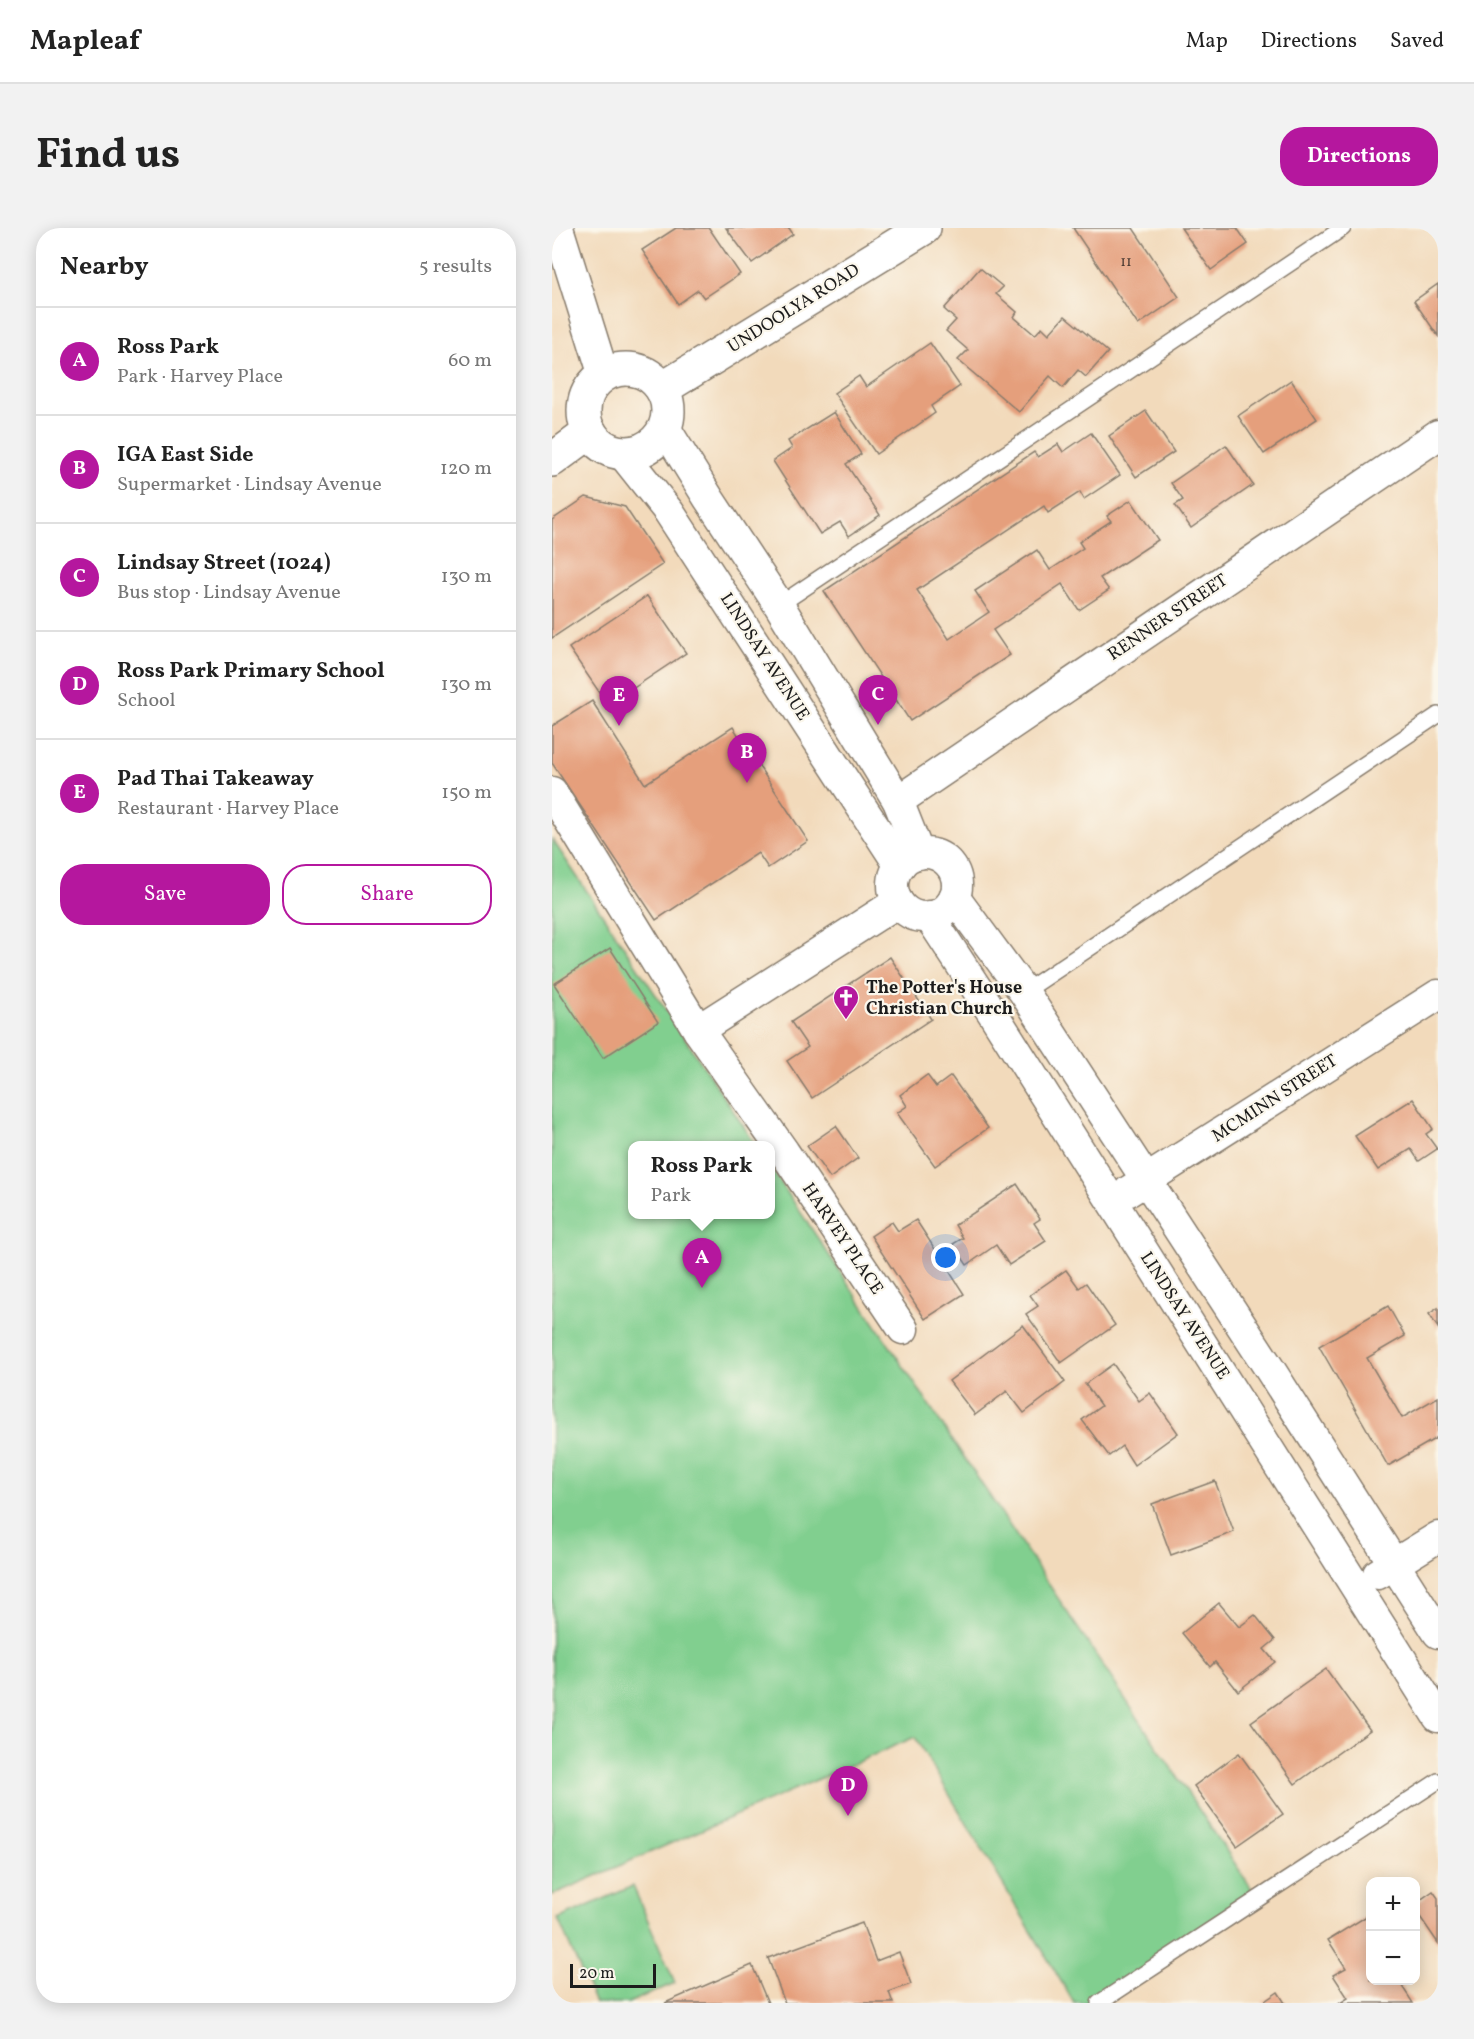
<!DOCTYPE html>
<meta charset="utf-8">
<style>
body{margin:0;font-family:Vollkorn,serif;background:#f2f2f2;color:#222}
.controls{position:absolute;right:18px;bottom:18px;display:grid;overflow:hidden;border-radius:12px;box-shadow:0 3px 15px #0003}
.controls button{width:54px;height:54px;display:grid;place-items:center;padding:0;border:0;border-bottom:2px solid #e0e0e0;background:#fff;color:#222;font:30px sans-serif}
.scale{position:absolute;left:18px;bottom:15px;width:86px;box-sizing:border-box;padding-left:6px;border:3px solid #1c1c1c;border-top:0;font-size:16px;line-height:21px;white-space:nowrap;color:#1c1c1c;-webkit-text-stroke:4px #fbf7ec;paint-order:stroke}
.you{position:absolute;left:394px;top:1030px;width:21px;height:21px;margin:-15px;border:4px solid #fff;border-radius:50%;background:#1a73e8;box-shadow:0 0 0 9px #1a73e833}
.badge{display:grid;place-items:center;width:39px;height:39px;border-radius:50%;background:#b5179e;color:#fff;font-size:20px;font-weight:700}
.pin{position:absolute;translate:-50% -50px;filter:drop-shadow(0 2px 3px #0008)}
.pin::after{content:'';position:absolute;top:32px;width:21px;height:18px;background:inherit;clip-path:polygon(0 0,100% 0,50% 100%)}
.popup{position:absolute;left:76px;top:913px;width:147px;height:78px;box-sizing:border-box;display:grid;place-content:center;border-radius:12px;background:#fff;filter:drop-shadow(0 2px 4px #0005);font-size:20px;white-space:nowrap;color:#767676}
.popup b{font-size:22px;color:#222}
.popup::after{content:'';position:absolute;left:50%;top:100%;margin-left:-12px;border:12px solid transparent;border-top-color:#fff}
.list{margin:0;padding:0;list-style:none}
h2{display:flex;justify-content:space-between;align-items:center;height:78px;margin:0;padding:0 24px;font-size:26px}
h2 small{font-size:20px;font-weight:400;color:#767676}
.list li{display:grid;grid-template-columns:39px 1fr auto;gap:18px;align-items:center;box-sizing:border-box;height:108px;padding:0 24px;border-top:2px solid #e0e0e0}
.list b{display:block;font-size:22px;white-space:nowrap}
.list p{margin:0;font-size:20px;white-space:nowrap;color:#767676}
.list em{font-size:20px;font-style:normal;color:#767676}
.actions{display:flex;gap:12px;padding:18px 24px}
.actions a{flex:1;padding:14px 0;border:2px solid #b5179e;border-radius:24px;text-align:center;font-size:21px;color:#b5179e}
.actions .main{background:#b5179e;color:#fff}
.map{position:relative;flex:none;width:886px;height:1775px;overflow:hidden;border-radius:24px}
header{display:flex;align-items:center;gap:36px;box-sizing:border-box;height:84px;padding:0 30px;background:#fff;border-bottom:2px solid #e0e0e0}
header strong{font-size:28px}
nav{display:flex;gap:33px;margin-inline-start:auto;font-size:21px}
.intro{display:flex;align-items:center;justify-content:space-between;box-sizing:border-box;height:144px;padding:0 36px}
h1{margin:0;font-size:42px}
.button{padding:15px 27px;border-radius:24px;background:#b5179e;color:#fff;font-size:21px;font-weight:700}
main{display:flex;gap:36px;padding:0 36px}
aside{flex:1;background:#fff;border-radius:24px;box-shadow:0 3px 15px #0003}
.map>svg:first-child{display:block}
.green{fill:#81cf8f;stroke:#4e7656;stroke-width:1.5}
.building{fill:#e59f7b}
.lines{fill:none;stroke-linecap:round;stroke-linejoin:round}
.service-casing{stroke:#877b6c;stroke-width:18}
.minor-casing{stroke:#877b6c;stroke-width:33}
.secondary-casing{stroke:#877b6c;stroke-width:36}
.service{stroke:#fff;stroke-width:15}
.minor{stroke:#fff;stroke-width:30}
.secondary{stroke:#fff;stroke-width:33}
.labels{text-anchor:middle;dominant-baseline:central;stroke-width:4.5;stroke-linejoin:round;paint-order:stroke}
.number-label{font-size:15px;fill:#4e3d34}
.street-label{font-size:18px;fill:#1c1c1c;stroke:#fbf7ec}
.poi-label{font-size:18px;font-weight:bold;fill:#1c1c1c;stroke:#fbf7ec;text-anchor:start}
</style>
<header>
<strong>Mapleaf</strong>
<nav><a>Map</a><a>Directions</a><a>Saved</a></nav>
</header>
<div class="intro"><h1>Find us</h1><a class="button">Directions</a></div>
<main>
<aside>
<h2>Nearby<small>5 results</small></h2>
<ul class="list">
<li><span class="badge">A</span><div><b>Ross Park</b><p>Park · Harvey Place</p></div><em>60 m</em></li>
<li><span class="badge">B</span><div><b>IGA East Side</b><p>Supermarket · Lindsay Avenue</p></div><em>120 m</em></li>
<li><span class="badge">C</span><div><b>Lindsay Street (1024)</b><p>Bus stop · Lindsay Avenue</p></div><em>130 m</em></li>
<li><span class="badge">D</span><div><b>Ross Park Primary School</b><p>School</p></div><em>130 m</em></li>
<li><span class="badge">E</span><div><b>Pad Thai Takeaway</b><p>Restaurant · Harvey Place</p></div><em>150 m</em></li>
</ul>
<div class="actions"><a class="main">Save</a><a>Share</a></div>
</aside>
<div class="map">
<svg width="886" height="1775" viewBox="0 0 886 1775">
<rect width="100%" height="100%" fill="#fbf7ec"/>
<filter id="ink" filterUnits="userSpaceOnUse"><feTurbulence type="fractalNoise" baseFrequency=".0167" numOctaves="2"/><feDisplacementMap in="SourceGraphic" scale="12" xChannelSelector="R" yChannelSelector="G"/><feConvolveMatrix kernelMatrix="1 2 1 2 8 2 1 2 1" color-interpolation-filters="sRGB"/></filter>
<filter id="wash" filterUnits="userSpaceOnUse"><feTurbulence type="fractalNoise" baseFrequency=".008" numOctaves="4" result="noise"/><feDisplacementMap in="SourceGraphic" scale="24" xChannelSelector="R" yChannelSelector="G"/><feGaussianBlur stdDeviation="1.35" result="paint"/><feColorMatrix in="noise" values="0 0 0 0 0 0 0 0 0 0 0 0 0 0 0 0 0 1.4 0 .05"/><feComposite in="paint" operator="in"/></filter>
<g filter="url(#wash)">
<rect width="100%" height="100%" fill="#f2dabb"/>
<g class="green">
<path d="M0,611L204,917L81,918V986H219V940L706,1670L543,1775H522L363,1509L0,1667Z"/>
<path d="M81,1658L123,1755L76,1775H43L6,1691Z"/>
</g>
<g id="blocks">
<g class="building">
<path d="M124,0H157L188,46L152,70L146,62L126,76L90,22Z"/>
<path d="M174,0H237L241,6L200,35Z"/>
<path d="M521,0H581L627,69L586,97Z"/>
<path d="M629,0H685L696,16L659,42Z"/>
<path d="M428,40L451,59L444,66L465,84L462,89L483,107L490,99L497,106L513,88L556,124L534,149L526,142L511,160L498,148L467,184L406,132L416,122L394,103L404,92L392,81Z"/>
<path d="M886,56V108L862,73Z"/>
<path d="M378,115L408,158L379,178L383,185L324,226L282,165L307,148L314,159Z"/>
<path d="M739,152L765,191L712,226L686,188Z"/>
<path d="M594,183L622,224L584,249L557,208Z"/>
<path d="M282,184L309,226L294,236L328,287L297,308L288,294L268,306L221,233L240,220L236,213Z"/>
<path d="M539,205L568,247L532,271L528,264L496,285L492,278L365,362L397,411L437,384L423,363L485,322L498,342L531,320L527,314L559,293L555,288L579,272L606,312L548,350L557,362L527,382L510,356L441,402L458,427L358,493L272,363L482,224L486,229L506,216L511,224Z"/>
<path d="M674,217L701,257L639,300L623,277L631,272L619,255Z"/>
<path d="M34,269L73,279L111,336L0,410V292Z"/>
<path d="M95,368L134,425L56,477L17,420Z"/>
<path d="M40,473L93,556L181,499L256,613L216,640L206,625L104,692L0,535V498Z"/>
<path d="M58,720L106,794L51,830L2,756Z"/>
<path d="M338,729L379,791L260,870L235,833L256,819L239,794Z"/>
<path d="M375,847L384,859L399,848L436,900L383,938L345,885L355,878L348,867Z"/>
<path d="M861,871L881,901L874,906L885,921L867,933L859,921L826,942L803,908Z"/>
<path d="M284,898L306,930L278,950L255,918Z"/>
<path d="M465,956L488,991L482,995L494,1013L457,1037L444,1017L415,1037L401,1016L411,1010L403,997Z"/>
<path d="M364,992L412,1066L373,1091L319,1008L340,994L346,1003Z"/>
<path d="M514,1042L527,1060L534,1055L563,1097L509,1135L474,1086L486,1078L478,1067Z"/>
<path d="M836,1078L853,1108L815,1130L850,1190L886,1169V1209L836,1238L767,1118Z"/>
<path d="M886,1080V1100L877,1086Z"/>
<path d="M471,1097L513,1154L472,1185L455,1163L423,1187L397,1153Z"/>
<path d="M561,1136L587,1173L598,1165L626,1205L582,1237L570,1218L557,1228L530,1192L549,1178L533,1156Z"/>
<path d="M663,1253L682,1304L619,1327L600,1276Z"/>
<path d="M667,1375L687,1399L703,1387L723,1412L712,1421L723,1434L686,1463L663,1434L658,1439L630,1405Z"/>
<path d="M774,1441L818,1502L743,1556L699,1494Z"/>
<path d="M687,1525L731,1586L685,1618L642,1558Z"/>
<path d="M881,1663L886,1670V1715L864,1683V1675Z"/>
<path d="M818,1686V1752H846L861,1775H788L796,1770L781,1747L794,1740L776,1712Z"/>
<path d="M310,1695L324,1733L347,1724L359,1756L337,1764L341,1775H233L216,1730Z"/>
<path d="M200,1737L216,1775H113Z"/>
<path d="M726,1764L733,1775H710Z"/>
</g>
</g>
</g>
<g filter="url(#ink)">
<use href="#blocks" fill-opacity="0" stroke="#877b6c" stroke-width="1.5"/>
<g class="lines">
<defs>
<g id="service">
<path d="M227,377L791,0"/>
<path d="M472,764L886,487"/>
<path d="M547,1775L886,1553"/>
</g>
<g id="minor">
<path d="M6,0L52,148"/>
<path d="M113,200L157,271L227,377L346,573L367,626"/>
<path d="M70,225L117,284L348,638"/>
<path d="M0,564L146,802L232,924L351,1101"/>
<path d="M346,573L886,207"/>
<circle cx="373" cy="657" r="32"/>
<path d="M402,669L472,764L719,1143L886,1405"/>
<path d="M377,688L440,784L886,1489"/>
<path d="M146,802L346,674"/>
<path d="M577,963L886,767"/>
<path d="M826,1346L886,1309"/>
</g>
<g id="secondary">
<circle cx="74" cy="183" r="42"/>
<path d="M110,161L372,0"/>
<path d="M0,232L38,204"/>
</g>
</defs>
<use href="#service" class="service-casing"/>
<use href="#minor" class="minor-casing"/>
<use href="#secondary" class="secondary-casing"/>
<use href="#service" class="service"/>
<use href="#minor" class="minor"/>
<use href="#secondary" class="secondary"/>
</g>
</g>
<defs>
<symbol id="church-pin" viewBox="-11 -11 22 30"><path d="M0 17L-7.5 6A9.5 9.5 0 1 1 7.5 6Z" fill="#b5179e" stroke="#fbf7ec"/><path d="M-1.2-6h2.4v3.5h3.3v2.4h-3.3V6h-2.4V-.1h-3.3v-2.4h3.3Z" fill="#fff"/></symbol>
</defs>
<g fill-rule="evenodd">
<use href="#church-pin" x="279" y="755" width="30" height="40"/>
</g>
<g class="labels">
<g class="number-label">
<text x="574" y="34">11</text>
</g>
<g class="street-label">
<text transform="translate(242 81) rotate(-32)">UNDOOLYA ROAD</text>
<text transform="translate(616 390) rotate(-34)">RENNER STREET</text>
<text transform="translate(212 429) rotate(57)">LINDSAY AVENUE</text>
<text transform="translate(723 871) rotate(-33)">MCMINN STREET</text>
<text transform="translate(290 1011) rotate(56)">HARVEY PLACE</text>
<text transform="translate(632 1088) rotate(57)">LINDSAY AVENUE</text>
</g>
<g class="poi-label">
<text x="314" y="760">The Potter's House<tspan x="314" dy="21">Christian Church</tspan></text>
</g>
</g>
</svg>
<div class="controls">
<button>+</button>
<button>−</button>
</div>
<div class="scale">20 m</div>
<div class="you"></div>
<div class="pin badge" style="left:150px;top:1060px">A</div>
<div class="popup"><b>Ross Park</b>Park</div>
<div class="pin badge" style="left:195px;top:555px">B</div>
<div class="pin badge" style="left:326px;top:497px">C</div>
<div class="pin badge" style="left:296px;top:1588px">D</div>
<div class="pin badge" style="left:67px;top:498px">E</div>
</div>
</main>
